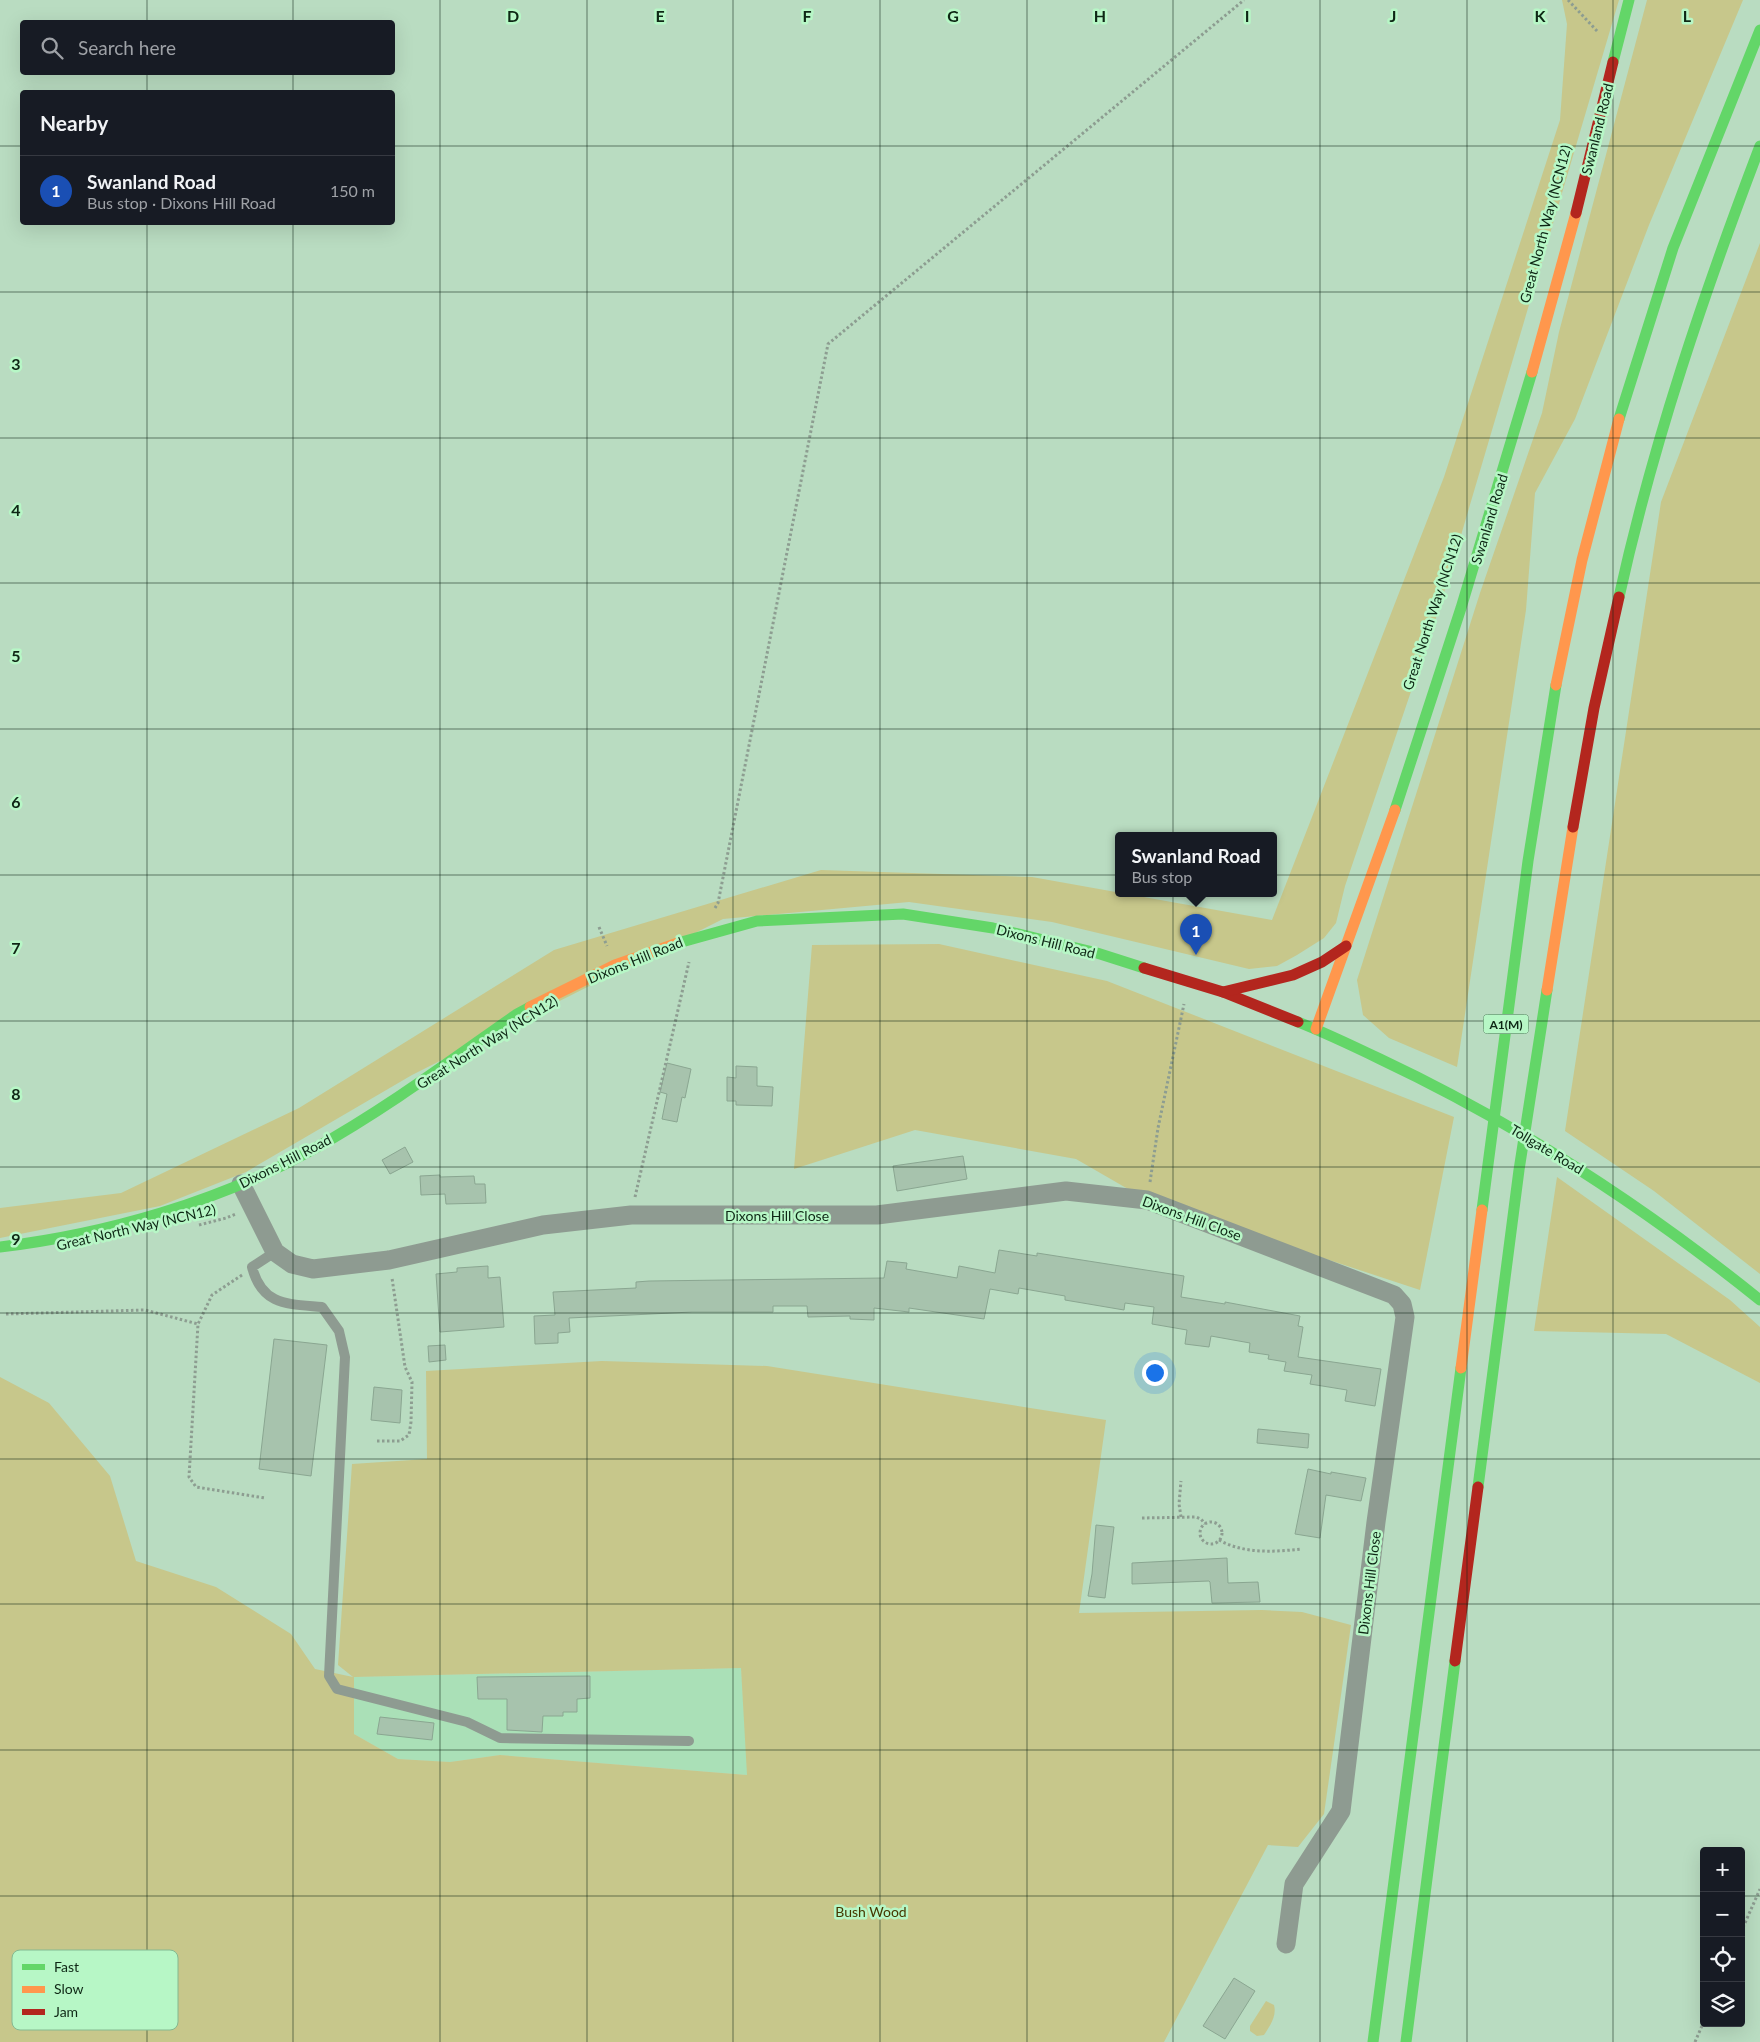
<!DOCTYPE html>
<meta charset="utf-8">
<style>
body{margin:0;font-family:Lato,sans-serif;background:#20242c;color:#f1f3f6}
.controls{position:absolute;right:15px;bottom:15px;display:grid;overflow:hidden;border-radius:5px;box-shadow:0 5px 20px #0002}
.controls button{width:45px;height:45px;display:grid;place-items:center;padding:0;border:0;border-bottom:1px solid #363941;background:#171b24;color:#f1f3f6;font:25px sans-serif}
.you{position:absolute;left:1154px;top:1372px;width:18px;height:18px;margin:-12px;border:4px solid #fff;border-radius:50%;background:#1a73e8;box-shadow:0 0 0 8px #1a73e833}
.badge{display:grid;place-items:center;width:32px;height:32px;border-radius:50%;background:#a6b4ac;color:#fff;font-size:16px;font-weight:700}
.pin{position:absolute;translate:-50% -41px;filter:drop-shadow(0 1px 2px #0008)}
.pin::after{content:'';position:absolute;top:26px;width:18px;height:15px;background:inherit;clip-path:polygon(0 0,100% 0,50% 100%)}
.popup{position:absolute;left:1115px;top:832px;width:162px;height:65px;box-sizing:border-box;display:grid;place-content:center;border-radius:5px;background:#171b24;filter:drop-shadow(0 1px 4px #0005);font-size:16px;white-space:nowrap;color:#9ea1a6}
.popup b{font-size:19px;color:#f1f3f6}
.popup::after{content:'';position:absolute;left:50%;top:100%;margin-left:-10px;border:10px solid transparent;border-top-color:#171b24}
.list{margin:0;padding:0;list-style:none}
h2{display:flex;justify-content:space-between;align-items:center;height:65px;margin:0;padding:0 20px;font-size:21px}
h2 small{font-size:16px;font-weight:400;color:#9ea1a6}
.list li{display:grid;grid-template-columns:32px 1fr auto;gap:15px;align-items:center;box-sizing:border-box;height:70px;padding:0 20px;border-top:1px solid #363941}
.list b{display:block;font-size:19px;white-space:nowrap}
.list p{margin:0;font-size:16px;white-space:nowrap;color:#9ea1a6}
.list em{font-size:16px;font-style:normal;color:#9ea1a6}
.icon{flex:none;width:28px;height:28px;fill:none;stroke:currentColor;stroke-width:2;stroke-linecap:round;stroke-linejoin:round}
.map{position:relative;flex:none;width:1760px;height:2042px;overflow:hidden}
.search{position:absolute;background:#171b24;box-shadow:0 5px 20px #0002;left:20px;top:20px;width:375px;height:55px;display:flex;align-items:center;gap:12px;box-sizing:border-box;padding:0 18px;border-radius:5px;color:#9ea1a6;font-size:19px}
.panel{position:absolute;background:#171b24;box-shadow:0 5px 20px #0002;left:20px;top:90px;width:375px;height:135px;border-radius:5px}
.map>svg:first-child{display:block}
.built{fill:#aae0b7}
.green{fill:#c7c78b;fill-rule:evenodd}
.building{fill:#a7c3ad;stroke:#8aa691}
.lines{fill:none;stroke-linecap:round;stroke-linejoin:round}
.path{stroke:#8d9d91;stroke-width:3;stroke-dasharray:2.5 2.5;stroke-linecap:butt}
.lane{stroke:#8e9b91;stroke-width:10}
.street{stroke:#8e9b91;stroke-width:19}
.fast{stroke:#63d668;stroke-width:11}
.slow{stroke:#ff974d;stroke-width:11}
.jam{stroke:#b3261e;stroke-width:11}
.grid{fill:none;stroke:#0e2715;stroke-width:1;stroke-opacity:0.55}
.labels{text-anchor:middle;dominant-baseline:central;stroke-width:5;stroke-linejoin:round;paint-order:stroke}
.shield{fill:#b7f7c6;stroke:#41654a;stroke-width:1}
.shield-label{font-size:12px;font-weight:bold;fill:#0e2715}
.street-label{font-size:14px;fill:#0e2715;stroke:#b7f7c6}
.park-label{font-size:14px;fill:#463700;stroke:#b7f7c6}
.key{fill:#b7f7c6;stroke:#84b991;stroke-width:1}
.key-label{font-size:14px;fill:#0e2715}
.grid-label{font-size:16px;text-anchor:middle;font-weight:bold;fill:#0e2715;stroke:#b7f7c6;stroke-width:5;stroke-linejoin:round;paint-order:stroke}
</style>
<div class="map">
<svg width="1760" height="2042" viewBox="0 0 1760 2042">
<rect width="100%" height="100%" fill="#b9dcc1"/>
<path class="built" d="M741,1668L748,1775L500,1755L450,1762L398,1759L354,1734V1677Z"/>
<g class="green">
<path d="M1562,0H1619L1441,603L1345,886L1336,923L1324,938L1297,955L1277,966L1249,969L1052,922L909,902L723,919L412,1075L246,1172L160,1206L0,1238V1208L121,1193L299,1108L554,950L821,870L1032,877L1272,920L1444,477L1560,120L1567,24Z"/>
<path d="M1647,0H1743L1649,225L1575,419L1535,493L1526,610L1457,1067L1389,1038L1363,1015L1357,980L1480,593L1542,413L1559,332Z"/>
<path d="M1760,243V1274L1654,1191L1565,1131L1661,502Z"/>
<path d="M939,944L1107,981L1454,1117L1420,1290L1147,1200L1076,1159L915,1130L794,1169L812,945Z"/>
<path d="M1557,1177L1730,1300L1760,1327V1383L1666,1334L1534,1331Z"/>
<path d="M602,1361L767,1366L1106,1420L1079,1613L1262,1610L1302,1612L1351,1625L1324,1814L1298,1847L1268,1845L1164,2042H0V1377L49,1403L110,1476L136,1561L216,1587L291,1634L315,1669L353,1677L338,1665L352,1464L427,1459L426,1371ZM741,1668L747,1775L500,1755L450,1762L398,1759L354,1734V1677Z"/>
<path d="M1266,2001L1274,2005C1277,2016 1270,2026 1264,2035L1257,2036L1250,2031V2026Z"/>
</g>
<g class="building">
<path d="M667,1063L691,1069L685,1098L682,1097L677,1122L662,1119L667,1094L660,1092Z"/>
<path d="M736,1066L757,1067V1086L773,1087L772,1106L736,1105V1101H727V1077L736,1078Z"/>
<path d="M405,1147L413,1162L390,1174L382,1160Z"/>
<path d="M963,1156L967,1179L897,1191L893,1166Z"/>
<path d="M440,1175V1177L474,1176L475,1184H485L486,1203L446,1204L445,1194L421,1195L420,1176Z"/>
<path d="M999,1250L1037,1256V1253L1184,1276L1181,1297L1225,1304V1302L1300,1316L1298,1326L1303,1327L1298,1357L1381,1369L1375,1406L1345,1401L1347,1390L1310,1384L1312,1375L1284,1371L1286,1362L1268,1359L1269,1355L1249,1352L1250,1343L1211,1336L1209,1347L1185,1344L1187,1330L1152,1324L1154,1307L1125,1303L1124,1310L1065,1300V1296L1019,1288L1018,1294L990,1289L984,1319L909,1308V1312L874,1308V1320L850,1319V1316L808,1317L807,1306H773V1312H692L569,1318L570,1332L558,1333V1343L535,1344L534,1316L555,1315L553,1292L636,1288V1282L649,1281L884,1278L887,1261L907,1263L906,1269L957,1278L959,1266L995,1273Z"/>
<path d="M488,1266V1278L500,1277L504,1327L440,1332L436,1274L457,1272V1268Z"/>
<path d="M274,1339L327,1345L311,1476L259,1469Z"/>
<path d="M445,1345L446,1360L429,1362L428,1346Z"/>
<path d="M374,1387L402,1390L400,1423L371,1420Z"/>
<path d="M1258,1429L1309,1434L1308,1448L1257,1443Z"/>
<path d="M1308,1469L1331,1474V1472L1366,1478L1361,1501L1326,1495L1320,1538L1295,1534Z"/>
<path d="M1096,1525L1114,1527L1105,1598L1088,1596L1092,1574Z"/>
<path d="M1227,1558L1228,1583L1258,1582L1260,1602L1212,1603L1210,1582L1209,1581L1132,1584V1563Z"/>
<path d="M590,1676V1698L577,1699V1712H563V1716H543L542,1732L507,1730V1699H478L477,1677Z"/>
<path d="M380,1717L434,1723L432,1740L377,1734Z"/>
<path d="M1234,1978L1255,1991L1225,2039L1203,2026Z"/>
</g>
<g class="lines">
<g class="path">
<path d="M1568,0L1598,32"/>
<path d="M715,908L718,903L828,344L1244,0"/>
<path d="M599,927L607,946"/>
<path d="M1150,1182L1158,1128L1184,1004"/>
<path d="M635,1197L689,962"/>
<path d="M199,1225L226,1218L236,1214"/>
<path d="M242,1275L212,1295L198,1324L189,1477L196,1487L265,1498"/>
<path d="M6,1314L145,1310L198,1324"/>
<path d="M377,1441H400L409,1435L411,1422L412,1382L405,1367L392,1278"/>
<path d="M1181,1517L1179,1504L1181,1481"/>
<path d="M1142,1518L1196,1517L1201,1519L1205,1524"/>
<circle cx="1211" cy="1533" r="11"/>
<path d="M1219,1540C1244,1554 1274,1552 1301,1549"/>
<path d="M1741,1932L1760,1889"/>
<path d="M1695,2042L1704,2021"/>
</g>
<path class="lane" d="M275,1252L252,1267C262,1306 288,1304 322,1307L339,1331L345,1357L329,1676L337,1689L467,1722L500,1738L689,1741"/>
<path class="street" d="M241,1184L275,1252L292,1264L313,1269L389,1260L543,1225L631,1215H877L1066,1191L1147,1200L1394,1295L1402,1304L1405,1317L1376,1522L1341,1811L1294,1884L1286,1944"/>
<g class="fast">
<path d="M1613,62L1629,0"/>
<path d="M1619,419L1673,248L1760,30"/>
<path d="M1619,597C1653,443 1704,293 1760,146"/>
<path d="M1395,810L1461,608L1532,372"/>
<path d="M678,943L757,921L903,914L993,928L1097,953L1144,968"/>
<path d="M1298,1022C1326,1033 1353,1046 1380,1059C1518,1124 1642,1205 1760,1300"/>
<path d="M1482,1210L1528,861L1556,685"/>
<path d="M0,1247C107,1234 218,1202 312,1150C384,1110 450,1061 517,1014L530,1007"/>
<path d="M1478,1487L1519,1170L1547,990"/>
<path d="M1373,2042L1461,1368"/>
<path d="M1406,2042L1455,1661"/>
</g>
<g class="slow">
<path d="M1532,372L1576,213"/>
<path d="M1556,685L1582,560L1619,419"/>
<path d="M1547,990L1573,827"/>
<path d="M530,1007L615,965L678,943"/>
<path d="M1316,1029L1395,810"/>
<path d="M1461,1368L1482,1210"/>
</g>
<g class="jam">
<path d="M1576,213L1613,62"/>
<path d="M1573,827L1594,708L1619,597"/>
<path d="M1144,968L1223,992L1298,1022"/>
<path d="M1223,992L1293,975L1322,962L1346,946"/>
<path d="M1455,1661L1478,1487"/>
</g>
</g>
<path class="grid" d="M147,0V22M293,0V22M440,0V2042M587,0V2042M733,0V2042M880,0V2042M1027,0V2042M1173,0V2042M1320,0V2042M1467,0V2042M1613,0V2042M147,72V92M293,72V92M0,146H22M392,146H1760M147,222V2042M293,222V2042M0,292H1760M0,438H1760M0,583H1760M0,729H1760M0,875H1760M0,1021H1760M0,1167H1760M0,1313H1760M0,1459H1760M0,1604H1760M0,1750H1760M0,1896H1704M1741,1896H1760"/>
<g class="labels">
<rect class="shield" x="1483.5" y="1014.5" width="45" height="19" rx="4"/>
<g class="shield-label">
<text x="1506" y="1024">A1(M)</text>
</g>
<g class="street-label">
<text transform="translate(1597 129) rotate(-76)">Swanland Road</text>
<text transform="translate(1545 224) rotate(-75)">Great North Way (NCN12)</text>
<text transform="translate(1489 519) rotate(-73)">Swanland Road</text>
<text transform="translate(1432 612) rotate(-72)">Great North Way (NCN12)</text>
<text transform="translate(1046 941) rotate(14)">Dixons Hill Road</text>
<text transform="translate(635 960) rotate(-22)">Dixons Hill Road</text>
<text transform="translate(487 1042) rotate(-32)">Great North Way (NCN12)</text>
<text transform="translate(1547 1149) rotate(31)">Tollgate Road</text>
<text transform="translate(285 1161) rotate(-27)">Dixons Hill Road</text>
<text x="777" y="1215">Dixons Hill Close</text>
<text transform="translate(1192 1218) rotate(20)">Dixons Hill Close</text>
<text transform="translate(136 1227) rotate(-13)">Great North Way (NCN12)</text>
<text transform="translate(1369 1583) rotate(-83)">Dixons Hill Close</text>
</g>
<g class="park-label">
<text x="871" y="1911">Bush Wood</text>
</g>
</g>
<rect x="12" y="1950" width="166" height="80" rx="8" class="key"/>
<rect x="22" y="1964" width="23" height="6" fill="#63d668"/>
<rect x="22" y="1986" width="23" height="7" fill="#ff974d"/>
<rect x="22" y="2009" width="23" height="6" fill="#b3261e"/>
<g class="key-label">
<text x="54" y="1972">Fast</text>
<text x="54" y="1994">Slow</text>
<text x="54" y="2017">Jam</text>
</g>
<g class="grid-label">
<text x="513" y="22">D</text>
<text x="660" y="22">E</text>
<text x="807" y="22">F</text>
<text x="953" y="22">G</text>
<text x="1100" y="22">H</text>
<text x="1247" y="22">I</text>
<text x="1393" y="22">J</text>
<text x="1540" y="22">K</text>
<text x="1687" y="22">L</text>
<text x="16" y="370">3</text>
<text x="16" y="516">4</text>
<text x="16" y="662">5</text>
<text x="16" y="808">6</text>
<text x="16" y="954">7</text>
<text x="16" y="1100">8</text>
<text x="16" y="1245">9</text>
</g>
</svg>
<div class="controls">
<button>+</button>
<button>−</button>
<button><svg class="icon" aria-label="locate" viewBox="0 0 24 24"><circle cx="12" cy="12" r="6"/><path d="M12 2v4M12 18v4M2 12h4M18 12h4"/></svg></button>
<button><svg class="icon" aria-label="layers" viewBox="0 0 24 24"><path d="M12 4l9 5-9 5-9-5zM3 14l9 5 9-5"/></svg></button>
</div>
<div class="you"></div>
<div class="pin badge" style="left:1196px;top:955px;background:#1a4fb4">1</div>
<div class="popup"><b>Swanland Road</b>Bus stop</div>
<div class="search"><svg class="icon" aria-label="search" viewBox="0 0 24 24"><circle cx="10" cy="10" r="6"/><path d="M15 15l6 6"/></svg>Search here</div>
<section class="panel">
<h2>Nearby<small></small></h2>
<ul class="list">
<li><span class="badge" style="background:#1a4fb4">1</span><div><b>Swanland Road</b><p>Bus stop · Dixons Hill Road</p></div><em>150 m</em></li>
</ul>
</section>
</div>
